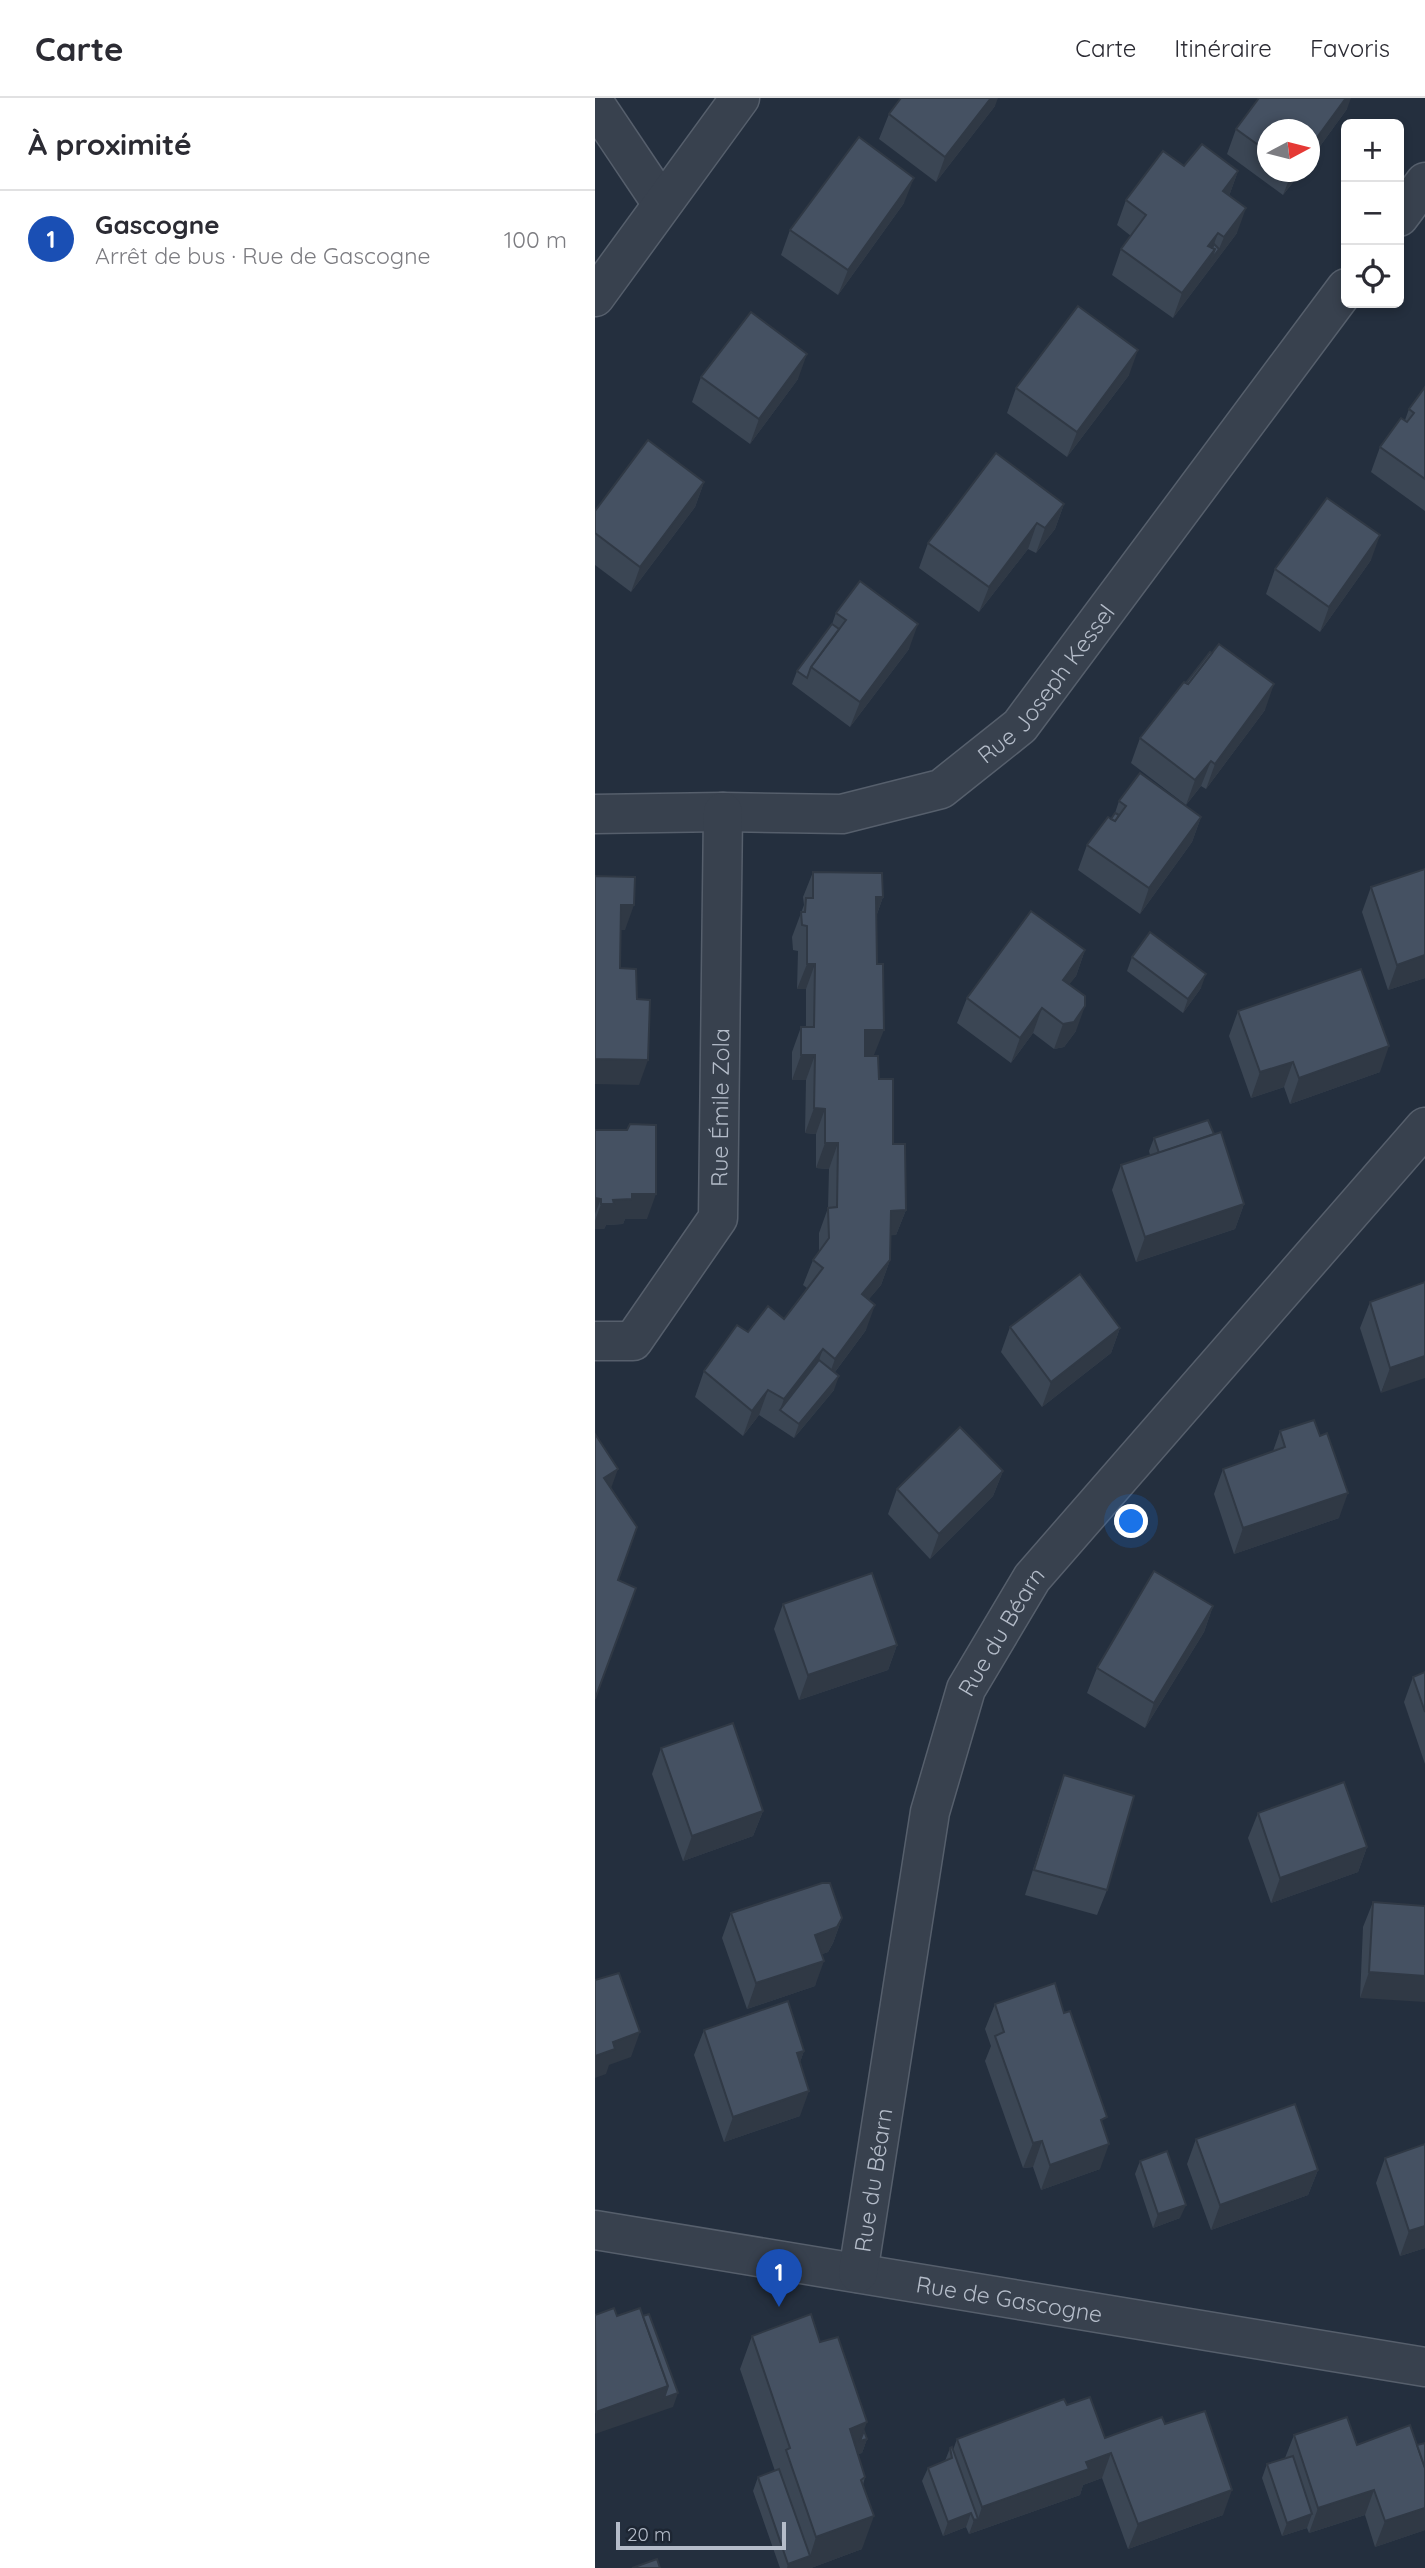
<!DOCTYPE html>
<html lang="fr">
<meta charset="utf-8">
<style>
body{margin:0;font-family:Quicksand,sans-serif;background:#f7f7f7;color:#2b2b33}
.controls{position:absolute;right:21px;top:21px;display:grid;overflow:hidden;border-radius:10px;box-shadow:0 4px 10px #0003}
.controls button{width:63px;height:63px;display:grid;place-items:center;padding:0;border:0;border-bottom:2px solid #e1e1e2;background:#fff;color:#2b2b33;font:35px sans-serif}
.compass{position:absolute;left:662px;top:21px;width:63px;height:63px;border-radius:50%;background:#fff;box-shadow:0 4px 10px #0003;rotate:83deg}
.scale{position:absolute;left:21px;bottom:18px;width:170px;box-sizing:border-box;padding-left:7px;border:4px solid #b4bcc9;border-top:0;font-size:19px;line-height:24px;white-space:nowrap;color:#b4bcc9;-webkit-text-stroke:5px #1d2633;paint-order:stroke}
.you{position:absolute;left:537px;top:1424px;width:24px;height:24px;margin:-18px;border:5px solid #fff;border-radius:50%;background:#1a73e8;box-shadow:0 0 0 10px #1a73e833}
.badge{display:grid;place-items:center;width:46px;height:46px;border-radius:50%;background:#0f766e;color:#fff;font-size:23px;font-weight:700}
.pin{position:absolute;translate:-50% -58px;filter:drop-shadow(0 2px 4px #0008)}
.pin::after{content:'';position:absolute;top:37px;width:24px;height:21px;background:inherit;clip-path:polygon(0 0,100% 0,50% 100%)}
.list{margin:0;padding:0;list-style:none}
h2{display:flex;justify-content:space-between;align-items:center;height:91px;margin:0;padding:0 28px;font-size:30px}
h2 small{font-size:23px;font-weight:400;color:#7c7c81}
.list li{display:grid;grid-template-columns:46px 1fr auto;gap:21px;align-items:center;box-sizing:border-box;height:98px;padding:0 28px;border-top:2px solid #e1e1e2}
.list b{display:block;font-size:26px;white-space:nowrap}
.list p{margin:0;font-size:23px;white-space:nowrap;color:#7c7c81}
.list em{font-size:23px;font-style:normal;color:#7c7c81}
.icon{flex:none;width:38px;height:38px;fill:none;stroke:currentColor;stroke-width:2;stroke-linecap:round;stroke-linejoin:round}
.map{position:relative;flex:none;width:830px;height:2470px;overflow:hidden}
header{display:flex;align-items:center;gap:42px;box-sizing:border-box;height:98px;padding:0 35px;background:#fff;border-bottom:2px solid #e1e1e2}
header strong{font-size:33px}
nav{display:flex;gap:38px;margin-inline-start:auto;font-size:24px}
main{display:flex}
aside{flex:1;background:#fff}
.map>svg:first-child{display:block}
.lines{fill:none;stroke-linecap:round;stroke-linejoin:round}
.minor-casing{stroke:#565f6c;stroke-width:41}
.minor{stroke:#38414e;stroke-width:38}
.wall{fill:#3b4654}
.shaded-wall{fill:#303945}
.building{fill:#455162;stroke:#303945;stroke-width:2}
.labels{text-anchor:middle;dominant-baseline:central;stroke-width:7;stroke-linejoin:round;paint-order:stroke}
.street-label{font-size:23px;fill:#b4bcc9;stroke:#1d2633}
</style>
<header>
<strong>Carte</strong>
<nav><a>Carte</a><a>Itinéraire</a><a>Favoris</a></nav>
</header>
<main>
<aside>
<h2>À proximité<small></small></h2>
<ul class="list">
<li><span class="badge" style="background:#1a4fb4">1</span><div><b>Gascogne</b><p>Arrêt de bus · Rue de Gascogne</p></div><em>100 m</em></li>
</ul>
</aside>
<div class="map">
<svg width="830" height="2470" viewBox="0 0 830 2470">
<rect width="100%" height="100%" fill="#242f3e"/>
<g class="lines">
<defs>
<g id="minor">
<path d="M0,6L67,106"/>
<path d="M804,119L830,84"/>
<path d="M0,199L145,0"/>
<path id="s1" d="M0,716L128,714L247,716L346,691L425,628L751,190"/>
<path id="s2" d="M0,1243H38L123,1120L128,714"/>
<path id="s3" d="M0,2132L830,2269"/>
<path id="s4" d="M263,2175L335,1714L371,1591L437,1480L830,1029"/>
</g>
</defs>
<use href="#minor" class="minor-casing"/>
<use href="#minor" class="minor"/>
</g>
<g class="wall">
<path d="M400,8L341,84L284,41L294,16Z"/>
<path d="M752,11L715,62V32H673V74H706L688,97L632,56L641,31Z"/>
<path d="M589,68L643,73L634,98L642,135L578,220L517,177L526,151L536,138L522,127L531,102Z"/>
<path d="M309,105L243,197L186,157L195,132Z"/>
<path d="M534,277L472,359L412,315L421,290Z"/>
<path d="M106,279L203,281L155,346L97,304Z"/>
<path d="M830,289V413L776,374L785,349L810,322L814,311Z"/>
<path d="M109,384L100,409L36,494L0,467V413Z"/>
<path d="M469,406L460,431L441,455L433,451L384,514L324,470L333,445Z"/>
<path d="M776,462L725,534L671,496L680,471Z"/>
<path d="M241,515L314,551L255,629L197,586L202,573L237,526Z"/>
<path d="M591,585L670,612L611,691L606,688L591,707L536,665L545,640Z"/>
<path d="M524,703L606,719L597,744L545,816L483,772L492,747L516,721L520,715Z"/>
<path d="M830,771V880L793,892L767,814L776,789Z"/>
<path d="M218,774L288,799L281,819L279,957H270L284,981L311,1112L301,1137H296L295,1162L286,1187L273,1202L271,1232L240,1274L239,1292L199,1340L164,1317L148,1338L100,1299L109,1273L153,1234L189,1221L212,1190L208,1187L218,1162L224,1153V1135L233,1110L234,1071L221,1070V1036L210,1035L211,982H197V954L206,929H211V891H202L203,853L198,852L197,839L209,807L208,799Z"/>
<path d="M490,852L481,878L474,886L481,933L469,949L459,951L438,935L416,965L362,925L372,900Z"/>
<path d="M537,859L606,890L588,915L532,873Z"/>
<path d="M643,913L785,974L695,1006L689,989L656,1000L634,938Z"/>
<path d="M0,1032L52,1121H30L28,1126L11,1127L9,1131H0Z"/>
<path d="M559,1040L649,1106L640,1131L541,1164L517,1092L526,1067L555,1057L554,1053Z"/>
<path d="M830,1184L786,1295L765,1230L775,1204Z"/>
<path d="M415,1229L525,1230L516,1255L447,1309L406,1254Z"/>
<path d="M685,1333L725,1338L744,1420L639,1456L619,1396L628,1371L678,1353Z"/>
<path d="M408,1373L398,1398L335,1461L293,1416L302,1391Z"/>
<path d="M188,1506L302,1547L293,1572L204,1602L179,1531Z"/>
<path d="M618,1508L609,1534L550,1630L492,1595L502,1570Z"/>
<path d="M830,1574V1666L809,1604L818,1579Z"/>
<path d="M66,1650L168,1713L158,1738L88,1763L57,1676Z"/>
<path d="M469,1677L512,1792L502,1817L430,1797L460,1702Z"/>
<path d="M663,1715L772,1749L763,1774L676,1805L653,1740Z"/>
<path d="M778,1804L830,1808L765,1900L768,1829Z"/>
<path d="M136,1815L247,1820L238,1845L233,1854L227,1856L220,1888L152,1911L127,1840Z"/>
<path d="M400,1906L469,1915L508,2028L505,2071L446,2092L438,2069L428,2070L390,1963L396,1948L390,1931Z"/>
<path d="M109,1932L209,1953L205,1964V2018L129,2044L99,1957Z"/>
<path d="M601,2041L723,2072L713,2097L616,2132L592,2066Z"/>
<path d="M830,2046V2150L805,2158L781,2085L790,2060Z"/>
<path d="M545,2063L585,2120L558,2130L540,2076Z"/>
<path d="M157,2238L225,2244L269,2333L272,2341L267,2355L263,2356L270,2379L268,2387L267,2451L216,2470H185L158,2393L163,2379L180,2373L145,2271Z"/>
<path d="M472,2307L510,2340L570,2326L628,2417L533,2451L507,2380L488,2387L485,2397L374,2436L371,2429L348,2438L327,2383L333,2370L350,2363L355,2350L358,2352L362,2341Z"/>
<path d="M699,2337L762,2347H822L830,2345V2432L780,2449L770,2417L714,2435L712,2430L687,2438L667,2380L672,2366L690,2360Z"/>
</g>
<g class="shaded-wall">
<path d="M396,0H403L400,8L341,84L350,59Z"/>
<path d="M751,0H756L752,11L715,62V49Z"/>
<path d="M643,73L634,98L628,93Z"/>
<path d="M697,74H706L688,97Z"/>
<path d="M319,80L309,105L243,197L253,172Z"/>
<path d="M651,110L642,135L578,220L587,195L613,148L623,135L615,157L620,151H624L629,139Z"/>
<path d="M543,252L534,277L472,359L482,334Z"/>
<path d="M212,256L203,281L155,346L164,321Z"/>
<path d="M109,384L100,409L36,494L45,469Z"/>
<path d="M469,406L460,431L441,455L450,430Z"/>
<path d="M442,425L433,451L384,514L394,489Z"/>
<path d="M785,437L776,462L725,534L734,509Z"/>
<path d="M323,526L314,551L255,629L265,604Z"/>
<path d="M679,586L670,612L611,691L620,666Z"/>
<path d="M616,663L606,688L591,707L600,682Z"/>
<path d="M606,719L597,744L545,816L554,790Z"/>
<path d="M281,799H288L279,824Z"/>
<path d="M26,807H39L30,832H17Z"/>
<path d="M490,852L481,878L458,907L468,882Z"/>
<path d="M830,857V880L793,892L802,867Z"/>
<path d="M212,866H220L211,891H202Z"/>
<path d="M611,876L606,890L588,915L593,901Z"/>
<path d="M490,908L481,933L469,949L459,951L468,926Z"/>
<path d="M447,910L438,935L416,965L425,940Z"/>
<path d="M270,932H289L279,957H261Z"/>
<path d="M794,948L785,974L695,1006L704,980Z"/>
<path d="M206,957H220L211,982H197Z"/>
<path d="M0,961L53,962L44,987L0,986Z"/>
<path d="M698,964L689,989L656,1000L665,974Z"/>
<path d="M219,1010L230,1011L221,1036L210,1035Z"/>
<path d="M230,1045H243L234,1071L221,1070Z"/>
<path d="M37,1096H61L52,1121H30L28,1126L11,1127L9,1131H0V1123L6,1106Z"/>
<path d="M0,1100L6,1101L0,1116Z"/>
<path d="M649,1106L640,1131L541,1164L550,1139Z"/>
<path d="M311,1112L301,1137L287,1138L296,1113Z"/>
<path d="M295,1162L286,1187L257,1221L267,1196Z"/>
<path d="M280,1207L271,1232L231,1286L240,1261Z"/>
<path d="M525,1230L516,1255L447,1309L456,1284Z"/>
<path d="M228,1251L219,1276L185,1312L189,1301Z"/>
<path d="M830,1258V1280L786,1295L795,1270Z"/>
<path d="M244,1278L239,1292L199,1340L204,1326Z"/>
<path d="M173,1292L164,1317L148,1338L157,1313Z"/>
<path d="M23,1371L14,1396L9,1380Z"/>
<path d="M408,1373L398,1398L335,1461L344,1436Z"/>
<path d="M753,1395L744,1420L639,1456L648,1430Z"/>
<path d="M618,1508L609,1534L550,1630L559,1605Z"/>
<path d="M302,1547L293,1572L204,1602L213,1577Z"/>
<path d="M168,1713L158,1738L88,1763L97,1738Z"/>
<path d="M772,1749L763,1774L676,1805L685,1780Z"/>
<path d="M247,1820L238,1845L233,1854L211,1862L220,1837Z"/>
<path d="M229,1863L220,1888L152,1911L161,1885Z"/>
<path d="M774,1874L830,1878V1904L765,1900Z"/>
<path d="M45,1934L36,1959L14,1967L11,1976L0,1980V1958L18,1944Z"/>
<path d="M209,1953L200,1978L202,1955Z"/>
<path d="M214,1993L205,2018L129,2044L138,2019Z"/>
<path d="M447,2043L438,2069L428,2070L438,2045Z"/>
<path d="M514,2046L505,2071L446,2092L455,2067Z"/>
<path d="M723,2072L713,2097L616,2132L625,2107Z"/>
<path d="M591,2107L585,2120L558,2130L563,2116Z"/>
<path d="M830,2128V2150L805,2158L814,2133Z"/>
<path d="M73,2288L83,2295L78,2309L0,2336L1,2314Z"/>
<path d="M272,2324L265,2343L272,2341L267,2355L260,2357L255,2331Z"/>
<path d="M516,2355L507,2380L488,2387L485,2397L374,2436L379,2422L383,2421L387,2409L491,2364Z"/>
<path d="M637,2392L628,2417L533,2451L543,2426Z"/>
<path d="M779,2392L770,2417L714,2435L723,2410Z"/>
<path d="M830,2410V2432L780,2449L790,2423Z"/>
<path d="M376,2415L371,2429L348,2438L353,2424Z"/>
<path d="M717,2416L712,2430L687,2438L692,2425Z"/>
<path d="M279,2418L267,2451L216,2470H192L193,2466L215,2458L221,2439Z"/>
</g>
<g class="building">
<path d="M306,0H396L350,59L294,16Z"/>
<path d="M664,0H751L715,49V32H673V54L641,31Z"/>
<path d="M264,39L319,80L253,172L195,132Z"/>
<path d="M607,46L643,73L628,93L651,110L629,139L623,135L613,148L620,151L587,195L526,151L551,117L531,102L568,53L589,68Z"/>
<path d="M619,146L624,151L615,163L620,151L617,150Z"/>
<path d="M483,208L543,252L482,334L421,290Z"/>
<path d="M156,214L212,256L164,321L106,279Z"/>
<path d="M830,289V381L785,349L806,320L812,324L819,315L814,311Z"/>
<path d="M53,342L109,384L45,469L0,435V413Z"/>
<path d="M401,355L469,406L450,430L442,425L394,489L333,445Z"/>
<path d="M732,400L785,437L734,509L680,471Z"/>
<path d="M265,483L323,526L265,604L216,569L251,522L241,515Z"/>
<path d="M237,526L244,531L216,569L212,580L202,573Z"/>
<path d="M624,546L679,586L620,666L616,663L600,682L545,640L589,584L593,586Z"/>
<path d="M615,554L617,555L593,586L591,585Z"/>
<path d="M545,675L606,719L554,790L492,747L513,719L520,723L531,708L524,703Z"/>
<path d="M520,715L524,717L520,723L516,721Z"/>
<path d="M830,771V857L802,867L776,789Z"/>
<path d="M218,774L287,775L288,799H281L282,866H288L289,932H270V958H283L284,981H298V1046H310L311,1112L296,1113L295,1162L267,1196L280,1207L240,1261L228,1251L189,1301L173,1292L157,1313L109,1273L142,1227L153,1234L173,1208L189,1221L228,1170L218,1162L234,1140L233,1110L242,1109L243,1045H230V1011L219,1010L220,957H206V929H219L220,866H212V828L207,827L206,814H210L211,800H218Z"/>
<path d="M0,778L40,779L39,807H26L25,870L41,871L42,901L55,902L53,962L0,961Z"/>
<path d="M436,813L490,852L468,882L490,898V908L479,924L468,926L447,910L425,940L372,900Z"/>
<path d="M555,834L611,876L593,901L537,859Z"/>
<path d="M766,871L794,948L704,980L698,964L665,974L643,913Z"/>
<path d="M613,1022L619,1036L564,1055L559,1040Z"/>
<path d="M35,1026L61,1027V1096H37V1101L18,1102L19,1106H6V1101L0,1100V1032H32Z"/>
<path d="M626,1034L649,1106L550,1139L526,1067Z"/>
<path d="M485,1176L525,1230L456,1284L415,1229Z"/>
<path d="M830,1184V1258L795,1270L775,1204Z"/>
<path d="M224,1262L244,1278L204,1326L185,1312Z"/>
<path d="M719,1322L725,1338L732,1335L753,1395L648,1430L628,1371L690,1349L685,1333Z"/>
<path d="M365,1329L408,1373L344,1436L302,1391Z"/>
<path d="M0,1336L23,1371L9,1380L42,1429L23,1482L41,1490L0,1601Z"/>
<path d="M559,1473L618,1508L559,1605L502,1570Z"/>
<path d="M277,1475L302,1547L213,1577L188,1506Z"/>
<path d="M830,1574V1614L818,1579Z"/>
<path d="M138,1625L168,1713L97,1738L66,1650Z"/>
<path d="M469,1677L539,1698L512,1792L439,1772Z"/>
<path d="M749,1684L772,1749L685,1780L663,1715Z"/>
<path d="M227,1785H235L247,1820L242,1829L220,1837L229,1863L161,1885L136,1815Z"/>
<path d="M778,1804L830,1808V1878L774,1874Z"/>
<path d="M24,1875L45,1934L18,1944L20,1951L0,1958V1882Z"/>
<path d="M460,1885L469,1915L475,1913L512,2019L506,2022L514,2046L455,2067L447,2043L438,2045L400,1938L409,1934L400,1906Z"/>
<path d="M193,1903L209,1953L202,1955L214,1993L138,2019L109,1932Z"/>
<path d="M700,2006L723,2072L625,2107L601,2041Z"/>
<path d="M830,2046V2128L814,2133L790,2060Z"/>
<path d="M572,2053L591,2107L563,2116L545,2063Z"/>
<path d="M19,2210L22,2218L45,2210L73,2288L1,2314L0,2217Z"/>
<path d="M54,2216L83,2295L69,2300L73,2288L48,2218Z"/>
<path d="M216,2216L225,2244L243,2239L272,2324L255,2331L270,2379L266,2382L279,2418L221,2439L191,2352L195,2350L157,2238Z"/>
<path d="M495,2299L510,2340L567,2319L570,2326L610,2313L637,2392L543,2426L516,2355L491,2364L494,2371L387,2409L362,2341L469,2301L472,2307Z"/>
<path d="M752,2319L762,2347L815,2327L830,2370V2410L790,2423L779,2392L723,2410L699,2337Z"/>
<path d="M269,2333L272,2341L265,2343Z"/>
<path d="M830,2345V2370L822,2347Z"/>
<path d="M357,2349L383,2421L379,2422L376,2415L353,2424L333,2370L357,2360L355,2350Z"/>
<path d="M698,2358L717,2416L692,2425L672,2366Z"/>
<path d="M184,2371L215,2458L193,2466L163,2379Z"/>
<path d="M62,2461L65,2470H37Z"/>
</g>
<g class="labels">
<g class="street-label">
<text stroke="none"><textPath href="#s1" startOffset="499">Rue Joseph Kessel</textPath></text>
<text stroke="none"><textPath href="#s2" startOffset="298">Rue Émile Zola</textPath></text>
<text stroke="none"><textPath href="#s4" startOffset="662">Rue du Béarn</textPath></text>
<text stroke="none"><textPath href="#s4" startOffset="94">Rue du Béarn</textPath></text>
<text stroke="none"><textPath href="#s3" startOffset="420">Rue de Gascogne</textPath></text>
</g>
</g>
</svg>
<div class="controls">
<button>+</button>
<button>−</button>
<button><svg class="icon" aria-label="locate" viewBox="0 0 24 24"><circle cx="12" cy="12" r="6"/><path d="M12 2v4M12 18v4M2 12h4M18 12h4"/></svg></button>
</div>
<svg class="compass" viewBox="-18 -18 36 36"><path d="M0-13l5 13h-10z" fill="#e53935"/><path d="M0 13l5-13h-10z" fill="#7c7c81"/></svg>
<div class="scale">20 m</div>
<div class="you"></div>
<div class="pin badge" style="left:184px;top:2209px;background:#1a4fb4">1</div>
</div>
</main>
